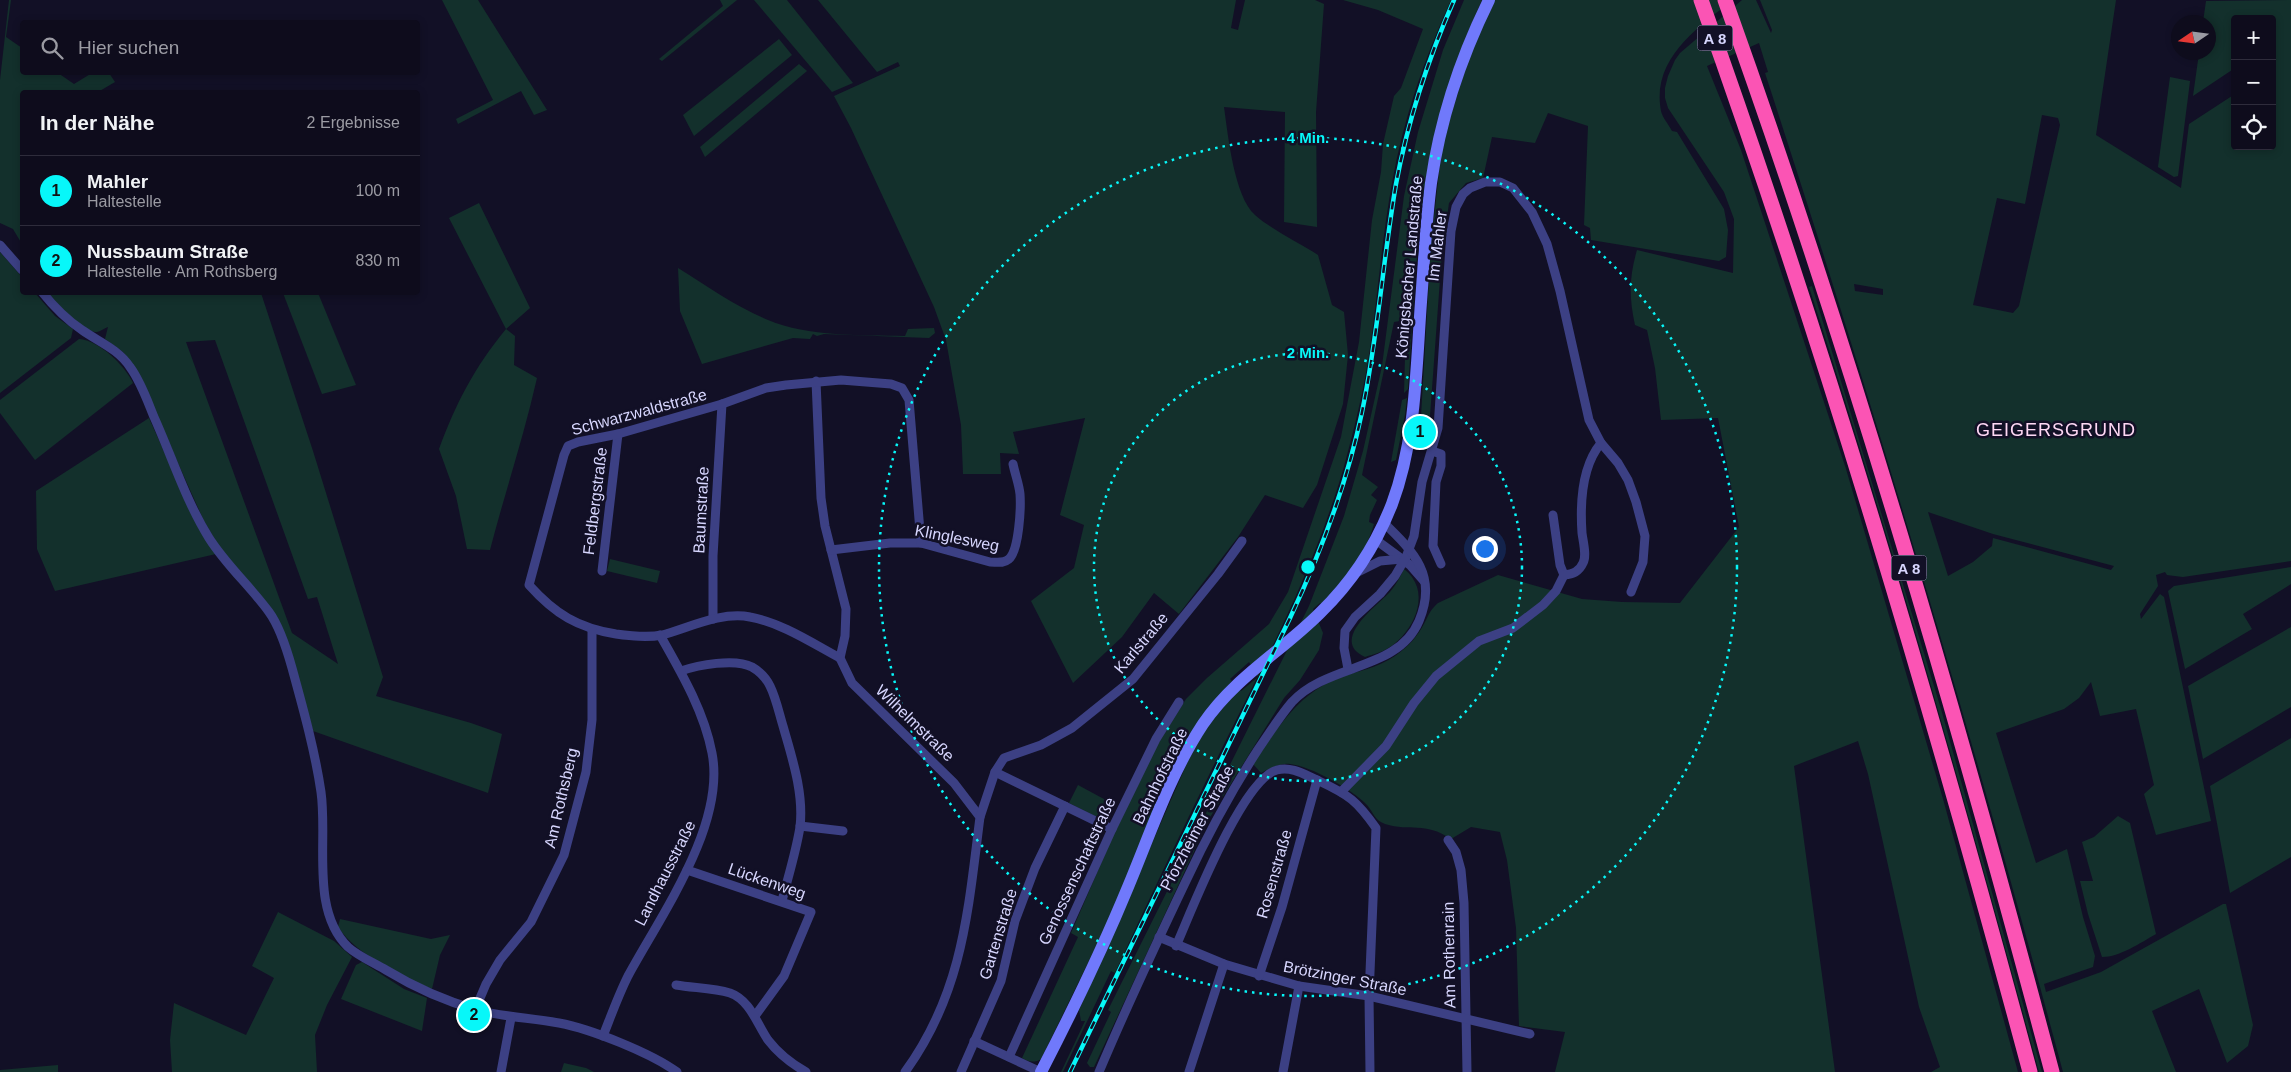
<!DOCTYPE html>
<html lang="de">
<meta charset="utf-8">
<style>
body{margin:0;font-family:Helvetica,sans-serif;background:#171525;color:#f1f3f6}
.controls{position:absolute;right:15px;top:15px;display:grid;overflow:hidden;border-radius:5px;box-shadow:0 2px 8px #0003}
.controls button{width:45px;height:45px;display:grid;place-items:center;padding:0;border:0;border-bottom:1px solid #2e2c3b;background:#0e0c1c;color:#f1f3f6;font:25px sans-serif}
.compass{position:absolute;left:2171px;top:15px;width:45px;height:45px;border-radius:50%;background:#0e0c1c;box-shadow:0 2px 8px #0003;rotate:257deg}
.you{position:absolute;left:1484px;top:548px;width:18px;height:18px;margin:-12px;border:4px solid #fff;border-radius:50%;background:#1a73e8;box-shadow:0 0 0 8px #1a73e833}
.badge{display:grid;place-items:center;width:32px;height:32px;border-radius:50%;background:#07f7f9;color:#111;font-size:16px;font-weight:700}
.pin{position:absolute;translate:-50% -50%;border:2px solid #fff;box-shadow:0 1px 5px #0006}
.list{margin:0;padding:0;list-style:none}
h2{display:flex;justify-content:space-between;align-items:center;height:65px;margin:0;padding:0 20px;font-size:21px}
h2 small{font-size:16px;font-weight:400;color:#9b9ba3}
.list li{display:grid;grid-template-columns:32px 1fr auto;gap:15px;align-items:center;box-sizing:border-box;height:70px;padding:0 20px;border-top:1px solid #2e2c3b}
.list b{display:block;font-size:19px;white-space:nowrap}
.list p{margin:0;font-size:16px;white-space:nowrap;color:#9b9ba3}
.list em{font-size:16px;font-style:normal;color:#9b9ba3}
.icon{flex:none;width:28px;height:28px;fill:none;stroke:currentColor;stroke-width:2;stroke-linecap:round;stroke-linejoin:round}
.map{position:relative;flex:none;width:2291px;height:1072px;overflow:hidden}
.search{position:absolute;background:#0e0c1c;box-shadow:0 2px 8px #0003;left:20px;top:20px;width:400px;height:55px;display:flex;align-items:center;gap:12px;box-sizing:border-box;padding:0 18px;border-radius:5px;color:#9b9ba3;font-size:19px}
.panel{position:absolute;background:#0e0c1c;box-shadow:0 2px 8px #0003;left:20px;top:90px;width:400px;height:205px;border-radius:5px}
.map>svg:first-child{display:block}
.green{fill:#13302c;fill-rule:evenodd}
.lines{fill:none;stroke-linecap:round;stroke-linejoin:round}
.street{stroke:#3c4084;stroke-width:9}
.secondary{stroke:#7079fb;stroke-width:12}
.highway{stroke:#fb54b4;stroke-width:15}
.rail-casing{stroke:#07f7f9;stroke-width:4.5}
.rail{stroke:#121026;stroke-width:2.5;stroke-dasharray:8;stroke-linecap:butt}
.ring{fill:none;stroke:#07f7f9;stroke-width:2.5;stroke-dasharray:2.5 5}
.labels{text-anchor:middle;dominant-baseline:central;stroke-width:5;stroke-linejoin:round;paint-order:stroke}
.shield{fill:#121026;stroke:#9c9bbd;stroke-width:1}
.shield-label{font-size:15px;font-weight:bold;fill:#d7d6fe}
.street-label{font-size:16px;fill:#d7d6fe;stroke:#121026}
.neighbourhood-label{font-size:18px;letter-spacing:1px;fill:#fed8f4;stroke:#121026}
.centre{fill:#07f7f9;stroke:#121026;stroke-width:2.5}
.ring-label{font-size:15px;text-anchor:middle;font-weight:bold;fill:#07f7f9;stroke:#121026;stroke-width:5;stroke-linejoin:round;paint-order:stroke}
</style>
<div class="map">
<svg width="2291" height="1072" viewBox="0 0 2291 1072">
<rect width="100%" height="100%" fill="#121026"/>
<g class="green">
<path d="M9,0H11L6,37L22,48V72L58,73L74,84L92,73H109L115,82L98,92H22V244L13,229L0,223V80Z"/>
<path d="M442,0H478L547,110L534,115L521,91L458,124L456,119L493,100Z"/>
<path d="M720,0H737L662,61L659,59L723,6Z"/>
<path d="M754,0H787L853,83L832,92Z"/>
<path d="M818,0H1236L1231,28L1238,30L1245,0H1315L1324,4L1316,112L1317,227L1284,222L1285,112L1224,107C1228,135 1234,196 1255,215C1269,228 1301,244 1318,255L1332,305L1344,312L1348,355L1343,404L1317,485L1303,508L1265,495L1238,537L1179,614L1154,593L1122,637L1073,683L1031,601L1074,568L1084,525L1060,515L1085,418L1013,432L1019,454L1000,453L1001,474H963L961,425L946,340L934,307L851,128L834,96L900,66L898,62L877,72Z"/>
<path d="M1343,0H1451C1424,59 1403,120 1392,183C1382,238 1378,293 1370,348C1364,390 1354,430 1343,470C1315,565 1271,650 1227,738C1189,816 1151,894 1115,973L1111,971L1063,1072H1061L1085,1021H1081L1079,1010L1191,754L1208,726L1239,689L1241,691L1258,677L1249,662L1230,679L1232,681L1217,699L1041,1059C1035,1063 1028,1062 1022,1058L1078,937L1071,933L1112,838L1156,747L1186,699L1207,678L1269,624L1288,592L1341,437L1359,342L1372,220L1381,172L1383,144L1394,96L1401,88L1423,29L1378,10Z"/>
<path d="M1464,0H1482C1455,59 1435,120 1425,184C1415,252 1413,321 1408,389L1404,393L1406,320L1394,322L1362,475L1378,487L1371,495L1377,500L1370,515L1369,522L1374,524C1365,556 1343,580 1322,604L1320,603L1313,609L1323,633L1319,650L1300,680L1284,698L1209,819L1094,1067H1090L1087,1063L1111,1012L1108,1010L1309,606L1344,516L1363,451L1382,366L1404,196L1418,132L1443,50Z"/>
<path d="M1495,0H1733C1698,27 1651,59 1661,111C1662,117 1669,125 1672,131L1677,132L1724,209L1728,230L1726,257L1719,261L1591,240L1590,228L1584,225L1588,126L1548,113L1535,143L1492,137L1483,178L1466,183L1449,203L1442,252L1430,416H1421L1431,245L1442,144L1471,51Z"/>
<path d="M1742,0H1756L1771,33L1772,30L1760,0H2116L2096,135L2181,188L2189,124L2235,94V146H2272V19H2235V68L2193,96L2199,53L2208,52V22H2203L2206,1L2291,0V561L2183,577L2167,575L2165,572L2156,575L2158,586L2140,614L2141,619L2160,594L2164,597L2211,821L2156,835L2144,794L2154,785L2136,709L2100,716L2091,682L2079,698L2064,709L1996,733L2036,863L2067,849L2083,917L2095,956L2093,967L2044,984L2046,992L2101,972L2223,904H2226L2253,1025L2248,1046L2227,1063L2199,989L2152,1011L2176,1072H2063C1973,736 1873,404 1765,73L1768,72L1759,43L1707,66L1741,150L1846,469L1943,799L2018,1072H1931L1940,1067L1919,1007L1868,774L1858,741L1794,766L1835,1072H1555L1565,1032L1519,1026L1516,928L1507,860L1500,832L1471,827L1451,839C1424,821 1411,832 1385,824C1374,820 1374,813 1367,805C1353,790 1311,766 1290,764C1281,762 1269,769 1261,773L1253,764C1276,730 1298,694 1338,678C1357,671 1378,668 1395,656C1408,647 1418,636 1425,622C1429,614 1431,609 1438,603L1498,575L1582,599L1622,602L1680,603L1739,527L1718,418L1661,420L1655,368L1647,330L1635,325C1629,298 1629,277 1637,250L1733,273L1734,219L1724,192L1668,108L1665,98V88L1668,76L1675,60L1680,53ZM2042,115L2058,118L2060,125L2019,306L2013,313L1973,305L1997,198L2025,204ZM1854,284L1883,289V295L1855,291ZM1928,512L1993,534L2114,566L2111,570L1993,538L1992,546L1973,562L1948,576Z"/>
<path d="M779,39L792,55L694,136L683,115Z"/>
<path d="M799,64L807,71L705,157L700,147Z"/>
<path d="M2170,77L2190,81L2178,176L2174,177L2158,167Z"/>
<path d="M479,203L530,308L506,329L515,336L514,365L537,378C524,436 505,492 490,550L467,549L456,496L439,449C456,403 474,368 506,329L449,218Z"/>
<path d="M0,252L22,277V292L35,293L55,316L73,329L71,338L0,393Z"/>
<path d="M678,268C707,286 736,307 768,320C808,337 863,335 905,336L908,329L934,328L935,333L929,338L824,334L817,336L813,334L810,339L793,338L702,364L680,311Z"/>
<path d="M1812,286L1941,709L2042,1072H2039C1968,809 1893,547 1809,287Z"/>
<path d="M48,293H261L313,451L383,677L376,696L471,723L502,734L488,793L313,731L284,632L219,546L204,521L137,372L123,352L105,339L108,327C105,328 101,331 97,332C85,334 56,302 48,293ZM215,340L308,599L317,597L338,664L292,633L186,342Z"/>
<path d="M283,293H318L356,385L322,394Z"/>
<path d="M79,339C99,340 125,366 133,383L35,460L0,413V400Z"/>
<path d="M1407,398L1405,415L1396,460L1391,462L1402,400Z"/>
<path d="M149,418L198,527L216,554L55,591L37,549L36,491Z"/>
<path d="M610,559L660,571L657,583L607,571Z"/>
<path d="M2291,567V584L2243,614L2252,629L2185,669L2168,591L2174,586Z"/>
<path d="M1404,569C1431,590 1417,626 1393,645C1385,651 1375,654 1365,657C1329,640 1377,606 1390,592C1396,585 1400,577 1404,569Z"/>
<path d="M2291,627V707L2203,759L2188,686Z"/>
<path d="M2291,738V857L2230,893L2210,786Z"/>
<path d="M1078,785L1115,805L1105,821L1069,803Z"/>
<path d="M2118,816L2130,823L2156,934C2140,943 2120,957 2102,957L2088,914L2080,881H2093L2082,842L2094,837Z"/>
<path d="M278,912L334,941L352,957L327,1005L315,1035L317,1072H172L170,1040L174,1003L246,1035L274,978L252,966Z"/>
<path d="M340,919L431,939L450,935L440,955L432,989C402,977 356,954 338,927Z"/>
<path d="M362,962L404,989L427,998L422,1031L341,999L356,965Z"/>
<path d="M564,1063L586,1068L594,1072H561Z"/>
<path d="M58,1065V1072H0V1070Z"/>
</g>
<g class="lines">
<g class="street">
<path d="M0,245L22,270"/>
<path d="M42,292C54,307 67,320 82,330C99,342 118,349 130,367C141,382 147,400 154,417C172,457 186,501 209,538C226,565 250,586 269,612C280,627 287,650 292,668C303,708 315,751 321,792C328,841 310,910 348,947C358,956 374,963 386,970C414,987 445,1001 477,1010C504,1017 532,1018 559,1023C591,1029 651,1053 677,1072"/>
<path d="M816,381L821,498L825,526L846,609L845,636L840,658L852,683L954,783L980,817C968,911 963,992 905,1072"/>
<path d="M1432,451L1441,454V466L1436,482L1433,546L1441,564"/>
<path d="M1553,515L1560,565L1564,575C1573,574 1579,572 1583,563C1587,556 1583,541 1582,533C1580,504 1582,466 1601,443"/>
<path d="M1376,540L1410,565L1424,581"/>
<path d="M831,550L890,543H921L990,562C997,562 1003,564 1009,559C1019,550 1021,508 1020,494C1019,484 1015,474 1013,464"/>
<path d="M602,571L618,434"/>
<path d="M1356,573L1380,561L1402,559"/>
<path d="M713,619V556L722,404"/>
<path d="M840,658C812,643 782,623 750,617C722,611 688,628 662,635C647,638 631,636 616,634C578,628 555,614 529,585L564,455L568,446L578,442L618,434L722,404L766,388L786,385L841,380L891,384L902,388L909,400L921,543"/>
<path d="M1348,669L1344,648L1345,631L1355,617L1380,594L1395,576L1406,557L1414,536L1422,482L1438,428L1451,231L1456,207L1463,194L1470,188L1485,182H1500L1513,188L1532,212L1547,244L1560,291L1589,420L1601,443L1618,463L1628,480L1636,502L1645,536L1643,562L1631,592"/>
<path d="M681,671C698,665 735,658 752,667C759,671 766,678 770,686C776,698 779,713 783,726C792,758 804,793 800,827C796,852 788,877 782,901"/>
<path d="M995,772L1112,829"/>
<path d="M1341,792L1386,746L1414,703L1436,676L1479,641L1513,628L1543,605L1556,591L1564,575"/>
<path d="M980,817L995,772L1004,758L1041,745L1072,728L1133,679L1218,574L1242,541"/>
<path d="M800,826L843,831"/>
<path d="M1448,840L1456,852L1461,870L1464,903L1467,1072"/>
<path d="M687,870L811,912L784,976L755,1016"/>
<path d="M1159,937L1224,964L1299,986L1369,996L1530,1034"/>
<path d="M1176,946C1191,912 1242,779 1277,770C1292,766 1305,775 1319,781C1349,795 1357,801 1376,828L1369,996L1370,1072"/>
<path d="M1259,976L1282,907L1317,780"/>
<path d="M676,985C693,988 713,988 730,993C750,1000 757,1024 768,1040C778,1053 792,1064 806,1072"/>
<path d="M475,1010L486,984L500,960L531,922L564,855L586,772L592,720V630"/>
<path d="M603,1036C611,1016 618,996 628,976C661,915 726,825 712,753C704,711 681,672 660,635"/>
<path d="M974,1041L1041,1072"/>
<path d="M1009,1057L1112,829L1156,739L1179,702"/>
<path d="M501,1072L511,1018"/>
<path d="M961,1072L1001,981L1015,921L1035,868L1065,806"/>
<path d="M1099,1072C1126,1008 1155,946 1185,883C1207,836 1231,791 1259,748C1270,732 1280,716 1292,702C1328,663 1398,671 1419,621C1438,576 1414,552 1384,523"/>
<path d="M1189,1072L1224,964"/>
<path d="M1283,1072L1299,986"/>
</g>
<path class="secondary" d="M1041,1072C1072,1012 1102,950 1128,887C1151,832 1170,774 1203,724C1235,677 1281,652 1320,613C1352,582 1376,545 1392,504C1416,440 1416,369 1421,302C1424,262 1426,222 1431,183C1440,120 1461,57 1489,0"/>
<g class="highway">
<path d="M1701,0C1827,352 1933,711 2030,1072"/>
<path d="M1725,0C1851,351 1956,711 2052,1072"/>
</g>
<defs>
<path id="rail" d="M1070,1072L1290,618C1321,552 1347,484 1362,412C1378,336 1383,259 1396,184C1408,120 1428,59 1454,0"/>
</defs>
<use href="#rail" class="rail-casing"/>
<use href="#rail" class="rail"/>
</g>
<g class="ring">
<circle cx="1308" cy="567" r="214"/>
<circle cx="1308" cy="567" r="429"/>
</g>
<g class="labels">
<g class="shield">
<rect x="1697.5" y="25.5" width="35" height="25" rx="4"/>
<rect x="1891.5" y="555.5" width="35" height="25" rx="4"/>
</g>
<g class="shield-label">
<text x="1715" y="38">A 8</text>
<text x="1909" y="568">A 8</text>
</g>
<g class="street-label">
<text transform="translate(1437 246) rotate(-83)">Im Mahler</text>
<text transform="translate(1409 267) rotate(-85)">Königsbacher Landstraße</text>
<text transform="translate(639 412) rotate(-15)">Schwarzwaldstraße</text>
<text transform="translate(595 501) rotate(-83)">Feldbergstraße</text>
<text transform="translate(701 510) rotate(-87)">Baumstraße</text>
<text transform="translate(957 538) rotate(11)">Klinglesweg</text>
<text transform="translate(1141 643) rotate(-50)">Karlstraße</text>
<text transform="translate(915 723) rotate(44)">Wilhelmstraße</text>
<text transform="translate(1160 776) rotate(-64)">Bahnhofstraße</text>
<text transform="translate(561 798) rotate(-77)">Am Rothsberg</text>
<text transform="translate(1197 828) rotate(-62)">Pforzheimer Straße</text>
<text transform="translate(1077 871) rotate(-65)">Genossenschaftstraße</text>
<text transform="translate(665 873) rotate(-63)">Landhausstraße</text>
<text transform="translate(1274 874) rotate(-74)">Rosenstraße</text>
<text transform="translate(767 881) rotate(19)">Lückenweg</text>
<text transform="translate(998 934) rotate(-73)">Gartenstraße</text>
<text transform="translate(1449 955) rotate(-91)">Am Rothenrain</text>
<text transform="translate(1345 978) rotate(11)">Brötzinger Straße</text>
</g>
<g class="neighbourhood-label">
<text x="2056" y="430">GEIGERSGRUND</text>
</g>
</g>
<circle cx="1308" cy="567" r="8" class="centre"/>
<g class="ring-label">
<text x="1308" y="143">4 Min.</text>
<text x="1308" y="358">2 Min.</text>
</g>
</svg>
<div class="controls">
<button>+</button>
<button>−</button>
<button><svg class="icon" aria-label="locate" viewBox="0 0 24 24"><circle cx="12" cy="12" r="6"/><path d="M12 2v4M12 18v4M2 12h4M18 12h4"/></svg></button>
</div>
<svg class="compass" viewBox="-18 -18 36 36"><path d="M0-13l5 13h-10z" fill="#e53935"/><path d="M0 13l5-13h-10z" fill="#9b9ba3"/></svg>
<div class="you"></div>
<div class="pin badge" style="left:1420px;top:432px">1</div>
<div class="pin badge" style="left:474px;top:1015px">2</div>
<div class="search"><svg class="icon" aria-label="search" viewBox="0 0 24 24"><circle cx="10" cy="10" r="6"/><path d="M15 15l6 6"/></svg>Hier suchen</div>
<section class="panel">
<h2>In der Nähe<small>2 Ergebnisse</small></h2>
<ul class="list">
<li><span class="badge">1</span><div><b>Mahler</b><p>Haltestelle</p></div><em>100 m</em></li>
<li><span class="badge">2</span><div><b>Nussbaum Straße</b><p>Haltestelle · Am Rothsberg</p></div><em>830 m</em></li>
</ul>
</section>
</div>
